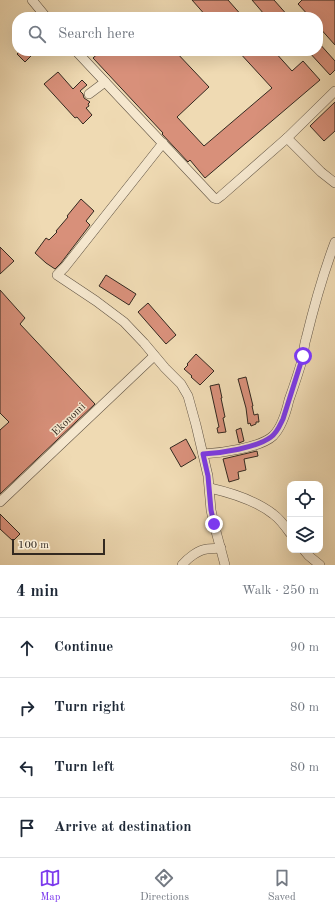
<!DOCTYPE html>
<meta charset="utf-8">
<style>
body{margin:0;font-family:"Old Standard TT",serif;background:#f6f6f7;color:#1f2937}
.controls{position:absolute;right:12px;bottom:12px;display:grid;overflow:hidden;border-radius:8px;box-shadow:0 4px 16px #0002}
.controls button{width:36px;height:36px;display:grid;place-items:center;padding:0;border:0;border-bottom:1px solid #e0e1e3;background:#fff;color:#1f2937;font:20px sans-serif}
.scale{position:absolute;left:12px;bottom:10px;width:93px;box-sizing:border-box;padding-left:4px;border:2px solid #332920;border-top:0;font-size:11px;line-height:14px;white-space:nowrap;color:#332920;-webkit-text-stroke:3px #f5e7ce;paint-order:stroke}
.stop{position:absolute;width:12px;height:12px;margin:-9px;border:3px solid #7c3aed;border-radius:50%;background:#fff}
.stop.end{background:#7c3aed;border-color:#fff;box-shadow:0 1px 4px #0008}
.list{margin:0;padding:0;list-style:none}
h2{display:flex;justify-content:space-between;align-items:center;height:52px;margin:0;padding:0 16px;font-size:17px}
h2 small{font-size:13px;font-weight:400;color:#747a83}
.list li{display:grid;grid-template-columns:26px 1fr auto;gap:12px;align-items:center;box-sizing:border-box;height:60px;padding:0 16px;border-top:1px solid #e0e1e3}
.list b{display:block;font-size:15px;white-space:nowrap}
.list em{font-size:13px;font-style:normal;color:#747a83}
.icon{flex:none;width:22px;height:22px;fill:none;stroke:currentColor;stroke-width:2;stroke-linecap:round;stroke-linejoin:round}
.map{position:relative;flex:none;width:335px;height:565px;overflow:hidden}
.search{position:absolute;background:#fff;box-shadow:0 4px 16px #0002;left:12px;right:12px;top:12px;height:44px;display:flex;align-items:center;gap:10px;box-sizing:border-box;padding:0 14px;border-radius:16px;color:#747a83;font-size:15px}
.sheet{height:292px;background:#fff}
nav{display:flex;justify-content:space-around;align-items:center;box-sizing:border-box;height:56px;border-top:1px solid #e0e1e3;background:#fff;font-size:11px;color:#747a83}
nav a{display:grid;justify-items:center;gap:2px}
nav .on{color:#7c3aed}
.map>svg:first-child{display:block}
.building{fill:#d8907a;stroke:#332920}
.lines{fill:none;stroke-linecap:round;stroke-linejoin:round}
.minor-casing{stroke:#625545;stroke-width:10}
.minor{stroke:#f5e7ce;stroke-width:9}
.route{stroke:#7c3aed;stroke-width:5}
.labels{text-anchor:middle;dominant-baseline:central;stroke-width:3;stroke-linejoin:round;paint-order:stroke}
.street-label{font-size:11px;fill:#332920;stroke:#f5e7ce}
</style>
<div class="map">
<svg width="335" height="565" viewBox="0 0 335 565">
<rect width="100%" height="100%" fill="#efdab3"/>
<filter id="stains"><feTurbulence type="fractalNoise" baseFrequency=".005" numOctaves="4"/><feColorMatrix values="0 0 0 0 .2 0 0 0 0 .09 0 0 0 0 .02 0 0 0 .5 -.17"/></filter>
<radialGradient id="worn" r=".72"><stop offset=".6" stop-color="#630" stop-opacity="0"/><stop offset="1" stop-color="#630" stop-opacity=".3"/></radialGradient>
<g class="building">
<path d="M192,0H228L243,17H207Z"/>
<path d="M252,0H274L289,17H260L264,14Z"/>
<path d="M302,0H335V45L318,26V17H310L298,4Z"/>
<path d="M318,42L335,61V70L330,75L308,51H318Z"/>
<path d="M20,51H36L25,62L17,54Z"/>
<path d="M101,51H175L209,87L177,117L204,146L272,88L238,51H274L292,71L303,61L320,80L205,178L190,160L188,162L162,134L163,133L93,58Z"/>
<path d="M58,72L73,89L82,80L87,85L80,91L83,94L84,98L90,102L88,104L89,106L86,108L92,115L83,124L77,117L75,118L44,84Z"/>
<path d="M335,102V131L324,141L310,126Z"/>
<path d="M81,199L94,211L86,221L90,225L61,263L55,269L46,263L35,253L46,238L49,240L57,232L56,231L68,217L67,216Z"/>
<path d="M0,247L14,261L0,274Z"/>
<path d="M106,275L136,294L129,305L99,286Z"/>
<path d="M0,290L25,318L20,324L95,404L0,494V430L9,422L0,413Z"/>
<path d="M148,303L176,335L166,344L138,312Z"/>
<path d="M196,354L214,371L200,385L191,377L192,376L184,369L188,365L187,364Z"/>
<path d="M246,377L253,406H252L254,415L258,414L259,422H256V424L251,426L250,423L248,424L246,408L238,379Z"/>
<path d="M219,384L222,398H221L225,417L223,418L226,432L218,433L217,428L219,427L210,386Z"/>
<path d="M241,428L244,441L239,443L236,430Z"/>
<path d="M186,439L196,458L181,467L170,448Z"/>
<path d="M257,451L258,456L244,459L246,470L238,472L239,479L229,482L223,459Z"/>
<path d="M0,514L20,534L13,541L0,529Z"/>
</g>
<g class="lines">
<defs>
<g id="minor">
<path d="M32,0L46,17"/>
<path d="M76,51L214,198L217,199L221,196L287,138L335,91"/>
<path d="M89,94L105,82"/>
<path d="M287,138L321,172L335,183"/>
<path d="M163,143L65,267L57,275L96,301L124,322L144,343L165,368L181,384L188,396L196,425L208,476L211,510L214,524L225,565"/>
<path d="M203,454C220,453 260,448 273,436C282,427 286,413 289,400C294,386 299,371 303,357C304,351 304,345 306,339C314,306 323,274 335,242"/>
<path d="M210,488C232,493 255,500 273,514C280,519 285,526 290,533"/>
<path d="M0,502L154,356"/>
<path d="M304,550L309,556L320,565"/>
<path d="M182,565C188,558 198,550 207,549C212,548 217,549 221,548"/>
</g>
</defs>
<use href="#minor" class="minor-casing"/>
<use href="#minor" class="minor"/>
</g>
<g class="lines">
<path class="route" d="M214,524L211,510L208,476L203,454C222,453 256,448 271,437C277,433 280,425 283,419L303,356"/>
</g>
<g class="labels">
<g class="street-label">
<text transform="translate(69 420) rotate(-44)">Ekonomi</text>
</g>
</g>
<rect width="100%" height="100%" filter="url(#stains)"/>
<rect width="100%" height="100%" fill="url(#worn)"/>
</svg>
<div class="controls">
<button><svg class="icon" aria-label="locate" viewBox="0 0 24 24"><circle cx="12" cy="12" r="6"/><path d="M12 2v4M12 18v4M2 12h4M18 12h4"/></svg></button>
<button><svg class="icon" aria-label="layers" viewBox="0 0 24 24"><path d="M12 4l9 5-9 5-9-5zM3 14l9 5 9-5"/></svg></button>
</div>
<div class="scale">100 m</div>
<div class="stop" style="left:303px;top:356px"></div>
<div class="stop end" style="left:214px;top:524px"></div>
<div class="search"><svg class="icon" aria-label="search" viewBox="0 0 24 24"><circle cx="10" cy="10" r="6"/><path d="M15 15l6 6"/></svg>Search here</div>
</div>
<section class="sheet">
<h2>4 min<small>Walk · 250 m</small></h2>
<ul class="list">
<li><svg class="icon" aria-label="ahead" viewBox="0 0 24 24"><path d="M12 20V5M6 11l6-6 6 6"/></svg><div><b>Continue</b></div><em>90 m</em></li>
<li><svg class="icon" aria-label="right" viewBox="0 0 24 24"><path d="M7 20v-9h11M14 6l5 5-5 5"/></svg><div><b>Turn right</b></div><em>80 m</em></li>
<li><svg class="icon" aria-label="left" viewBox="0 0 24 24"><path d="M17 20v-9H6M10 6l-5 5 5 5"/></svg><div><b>Turn left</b></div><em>80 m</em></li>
<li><svg class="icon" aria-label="arrive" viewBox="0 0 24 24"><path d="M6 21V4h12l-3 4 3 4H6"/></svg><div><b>Arrive at destination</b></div></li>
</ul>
</section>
<nav>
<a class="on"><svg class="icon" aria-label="map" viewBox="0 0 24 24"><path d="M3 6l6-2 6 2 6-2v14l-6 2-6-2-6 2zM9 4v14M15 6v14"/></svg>Map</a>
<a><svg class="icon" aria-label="directions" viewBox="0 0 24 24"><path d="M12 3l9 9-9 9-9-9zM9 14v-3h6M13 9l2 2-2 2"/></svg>Directions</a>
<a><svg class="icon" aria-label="saved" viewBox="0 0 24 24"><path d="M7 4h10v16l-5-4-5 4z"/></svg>Saved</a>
</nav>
